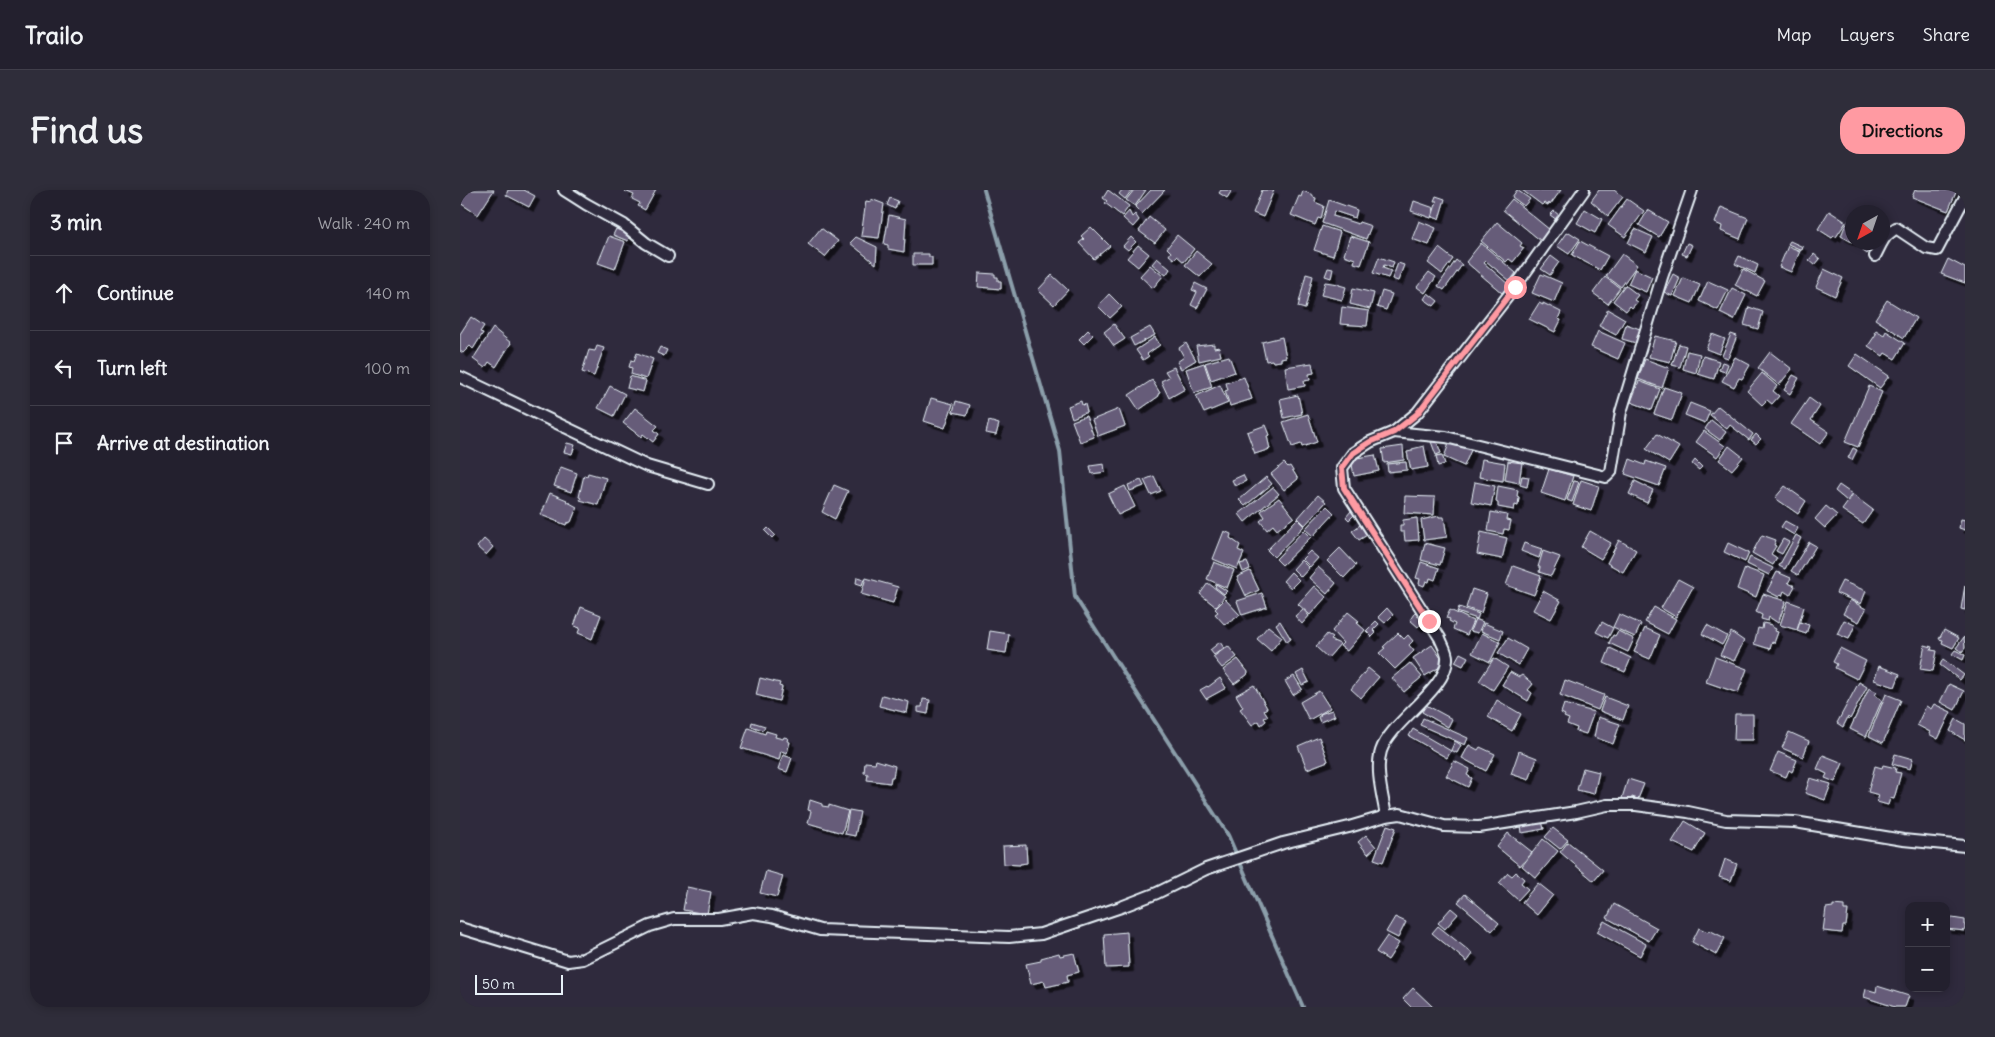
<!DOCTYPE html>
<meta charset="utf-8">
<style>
body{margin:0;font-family:Delius,sans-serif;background:#2f2d3a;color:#f1f3f6}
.controls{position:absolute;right:15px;bottom:15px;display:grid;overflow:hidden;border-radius:10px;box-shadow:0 2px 8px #0003}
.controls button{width:45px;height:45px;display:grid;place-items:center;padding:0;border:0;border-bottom:1px solid #403e4a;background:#23202e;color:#f1f3f6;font:25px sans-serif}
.compass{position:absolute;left:1385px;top:15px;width:45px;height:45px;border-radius:50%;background:#23202e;box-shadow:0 2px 8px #0003;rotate:220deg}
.scale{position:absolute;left:15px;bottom:12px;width:88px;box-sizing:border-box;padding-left:5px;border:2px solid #e8f1f8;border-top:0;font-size:14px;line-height:18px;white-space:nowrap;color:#e8f1f8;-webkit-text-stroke:4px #2f2a3d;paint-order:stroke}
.stop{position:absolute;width:15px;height:15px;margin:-11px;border:4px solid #ff9aa2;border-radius:50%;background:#fff}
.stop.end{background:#ff9aa2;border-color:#fff;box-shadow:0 1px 5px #0008}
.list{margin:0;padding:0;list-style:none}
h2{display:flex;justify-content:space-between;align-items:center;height:65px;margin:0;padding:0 20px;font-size:21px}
h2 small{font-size:16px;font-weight:400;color:#a3a3aa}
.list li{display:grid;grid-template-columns:32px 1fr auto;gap:15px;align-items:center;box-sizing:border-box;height:75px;padding:0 20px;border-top:1px solid #403e4a}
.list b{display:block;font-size:19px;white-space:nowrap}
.list em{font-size:16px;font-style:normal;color:#a3a3aa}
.icon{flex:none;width:28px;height:28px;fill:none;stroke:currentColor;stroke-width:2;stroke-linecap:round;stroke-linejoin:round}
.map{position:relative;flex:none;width:1505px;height:817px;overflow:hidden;border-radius:20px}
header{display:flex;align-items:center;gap:30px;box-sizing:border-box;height:70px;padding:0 25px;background:#23202e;border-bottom:1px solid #403e4a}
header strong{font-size:24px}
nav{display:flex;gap:28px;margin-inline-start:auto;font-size:18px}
.intro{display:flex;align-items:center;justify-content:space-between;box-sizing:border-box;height:120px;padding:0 30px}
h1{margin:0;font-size:35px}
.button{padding:12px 22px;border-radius:20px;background:#ff9aa2;color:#111;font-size:18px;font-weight:700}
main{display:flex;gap:30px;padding:0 30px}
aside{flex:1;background:#23202e;border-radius:20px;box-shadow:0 2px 8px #0003}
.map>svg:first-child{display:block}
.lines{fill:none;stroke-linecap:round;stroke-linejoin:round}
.stream{stroke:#8b9eaa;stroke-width:4}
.building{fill:#665c79;stroke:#e8f1f8;filter:url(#shadow)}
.street-casing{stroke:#e8f1f8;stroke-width:14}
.street{stroke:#2f2a3d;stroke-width:10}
.route{stroke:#ff9aa2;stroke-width:6}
</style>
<header>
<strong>Trailo</strong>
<nav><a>Map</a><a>Layers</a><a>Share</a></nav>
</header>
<div class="intro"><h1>Find us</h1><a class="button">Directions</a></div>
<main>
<aside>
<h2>3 min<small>Walk · 240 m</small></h2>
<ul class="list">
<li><svg class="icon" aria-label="ahead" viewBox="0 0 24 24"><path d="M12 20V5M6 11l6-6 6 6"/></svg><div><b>Continue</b></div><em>140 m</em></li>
<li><svg class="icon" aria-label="left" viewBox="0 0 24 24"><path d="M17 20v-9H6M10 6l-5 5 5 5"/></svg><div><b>Turn left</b></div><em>100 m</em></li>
<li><svg class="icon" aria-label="arrive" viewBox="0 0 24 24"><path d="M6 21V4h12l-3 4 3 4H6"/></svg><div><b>Arrive at destination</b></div></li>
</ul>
</aside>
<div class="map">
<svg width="1505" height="817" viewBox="0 0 1505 817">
<defs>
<filter id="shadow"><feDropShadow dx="4.5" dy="4.5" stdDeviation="0" flood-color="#0009"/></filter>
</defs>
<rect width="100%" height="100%" fill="#2f2a3d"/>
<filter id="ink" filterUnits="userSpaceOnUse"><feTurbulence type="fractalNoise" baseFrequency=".02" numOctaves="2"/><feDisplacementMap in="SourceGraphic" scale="10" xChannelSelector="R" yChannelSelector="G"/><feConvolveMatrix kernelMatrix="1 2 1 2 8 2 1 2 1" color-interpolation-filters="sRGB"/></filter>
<g filter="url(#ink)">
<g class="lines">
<path class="stream" d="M524,0L600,261L615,407L768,645L843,817"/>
</g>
<g class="building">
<path d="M0,0H34L18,25L0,13Z"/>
<path d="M48,0H64L75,6L69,17L46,5Z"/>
<path d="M196,0L185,20L178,16L180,13L172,9L174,5L165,1Z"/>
<path d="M648,0L669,16L662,26L645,13L647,11L643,8Z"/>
<path d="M662,0H672L665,9L659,4Z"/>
<path d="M674,0H686L675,16L666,10Z"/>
<path d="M691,0H705L682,24L675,17Z"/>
<path d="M761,0H772L767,8L759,3Z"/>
<path d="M802,0H814L803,27L793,23Z"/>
<path d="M1057,0L1070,9L1064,16L1052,7Z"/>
<path d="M1062,0H1101L1090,15L1089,13L1088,15L1084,13L1082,15Z"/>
<path d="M1139,0H1154L1163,7L1148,26L1131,11Z"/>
<path d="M1455,0H1497L1488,21L1452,7Z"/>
<path d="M843,1L853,5V7L856,8L855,12L864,16L861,29L858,28L855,35L831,25L839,6L841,7Z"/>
<path d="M976,6L985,9L979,29L972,27L977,11H974Z"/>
<path d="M430,8L438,11L435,19L427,15Z"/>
<path d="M411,9L424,14L419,48L401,46L406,11L411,12Z"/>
<path d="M1052,9L1090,40L1081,51L1043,20Z"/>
<path d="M1167,9L1184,21L1165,47L1148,35Z"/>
<path d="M869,10L897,20L895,28L874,21L873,26L898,34L899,32L911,36L906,49L862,33Z"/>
<path d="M954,11L974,18L971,28L951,21Z"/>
<path d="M1261,17L1288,28L1280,49L1261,41L1262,36L1255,33Z"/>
<path d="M1125,19L1142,29L1135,43L1117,33Z"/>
<path d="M1188,20L1208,32L1199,47L1179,35Z"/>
<path d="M669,21L672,27L675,24L679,30L673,37L663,28Z"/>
<path d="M1094,21L1100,26L1097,30L1090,25Z"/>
<path d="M1369,21L1386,32L1376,47L1374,46L1372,48L1358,39Z"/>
<path d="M429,25L446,29L444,62L428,59V55L424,54Z"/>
<path d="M1392,26V52L1381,46L1385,36Z"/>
<path d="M689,27L705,40L695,53L679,41Z"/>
<path d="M959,31L976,38L969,55L952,49Z"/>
<path d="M1037,32L1062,53L1060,56L1064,58L1053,72L1049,69L1046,72L1021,51Z"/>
<path d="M862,36L880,42L873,66L854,60Z"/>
<path d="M631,37L650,56L634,69L619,53L624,49L621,46Z"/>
<path d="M361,38L378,51L365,67L348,54Z"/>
<path d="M156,39L170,45L168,51L153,45Z"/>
<path d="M1175,39L1193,47L1186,62L1168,53Z"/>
<path d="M1109,42L1120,49L1109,64L1097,56L1106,43L1108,44Z"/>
<path d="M717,45L734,59L724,72L717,66L714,69L709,65L711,62L707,58Z"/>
<path d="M149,46L165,52L155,79L138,73Z"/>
<path d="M890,46L909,52L901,75L894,73L895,69L884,65Z"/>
<path d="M396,47L417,57L416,74L390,53Z"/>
<path d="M671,47L676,52L668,60L663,56Z"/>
<path d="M1120,51L1148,66L1140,80L1112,65Z"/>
<path d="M1330,51L1343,57L1342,60L1328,54Z"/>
<path d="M1021,53L1056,83L1050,91L1026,71L1024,73L1049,95L1042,103L1006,72Z"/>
<path d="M1227,53L1232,55L1227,66L1222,64Z"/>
<path d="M1408,54L1412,57L1407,64L1403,61Z"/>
<path d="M678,55L689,64L678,77L667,68Z"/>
<path d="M1328,56L1340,61L1331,82L1319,77Z"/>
<path d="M979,58L993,69L982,84L968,73Z"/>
<path d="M736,61L752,74L740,87L725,75Z"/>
<path d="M453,64H469V67H472V75H453Z"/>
<path d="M1162,64L1177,75L1161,97L1146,86Z"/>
<path d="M1354,64L1360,69L1355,75L1349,70Z"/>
<path d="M1091,66L1099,72L1090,85L1081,79Z"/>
<path d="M1279,66L1298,75L1295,83L1275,74Z"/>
<path d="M919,67L934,72L932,78L924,75L923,78L931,81L928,88L913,83Z"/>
<path d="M697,68L710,79L706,85L692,74Z"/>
<path d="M1488,69L1505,78V93L1481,84Z"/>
<path d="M996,70L1002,75L984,100L978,96Z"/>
<path d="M938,73L944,75L938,91L932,89Z"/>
<path d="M690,75L703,86L693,98L680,86Z"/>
<path d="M868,78L873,79L871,88L865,86Z"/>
<path d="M1175,79L1192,87L1186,102L1168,94Z"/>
<path d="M1283,79L1305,91L1297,106L1275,95Z"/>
<path d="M1364,79L1383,88L1375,106L1356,97Z"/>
<path d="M969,82L976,87L965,103L957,97Z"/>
<path d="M519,83L535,84V87H538V91H541V99L518,97Z"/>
<path d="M846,84L853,86L845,119L838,117Z"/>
<path d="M1081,84L1102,93L1094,112L1072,103Z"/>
<path d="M1213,84L1220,88L1212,106L1204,102Z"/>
<path d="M592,85L608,100L594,115L578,100Z"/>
<path d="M1145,87L1160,98L1148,114L1133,103Z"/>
<path d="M1223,88L1240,95L1232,113L1215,106Z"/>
<path d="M1248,91L1268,100L1258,120L1239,111Z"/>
<path d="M865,92L879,94V95L886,97L882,110L861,105Z"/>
<path d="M735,93L747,99L737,118L731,115L737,102L732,100Z"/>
<path d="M1165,95L1178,105L1174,110L1177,112L1172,118L1170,116L1166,121L1153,111Z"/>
<path d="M893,98L914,103L910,119L890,114Z"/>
<path d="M1272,98L1286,105L1274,130L1260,123Z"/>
<path d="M922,101L932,104L926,120L917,117Z"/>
<path d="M968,103L978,111L974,116L964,109Z"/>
<path d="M649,104L662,117L650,128L638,116Z"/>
<path d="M1427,110L1456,128L1444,148L1415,129Z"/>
<path d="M1079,113L1083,115V113L1101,122L1098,129L1101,130L1095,142L1069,129Z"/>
<path d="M882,117L909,121L907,136L880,134Z"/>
<path d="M1289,117L1303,122L1298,139L1284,135Z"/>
<path d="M1148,119L1165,129L1156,145L1139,136Z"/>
<path d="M11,127L24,136L20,142L23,143L13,159L10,156L3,163L0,161V144Z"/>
<path d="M654,134L665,149L654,156L644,142Z"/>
<path d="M1166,134L1180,139L1176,153L1162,149Z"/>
<path d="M690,137L695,145L674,156L670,148Z"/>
<path d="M33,138L51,153L36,177L29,172L25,178L13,169Z"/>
<path d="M628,140L633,145L624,154L619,149Z"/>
<path d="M1416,140L1424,145L1426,141L1445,153L1435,169L1425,163L1423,166L1408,156L1416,144L1414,143Z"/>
<path d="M1138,141L1165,153L1158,169L1131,157Z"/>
<path d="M1252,144L1265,149L1259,164L1246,159Z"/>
<path d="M1271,144L1277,146L1268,168L1262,166Z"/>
<path d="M1195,146L1216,151L1210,172L1189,167Z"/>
<path d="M695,147L700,155L687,164L689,166L683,170L676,160Z"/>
<path d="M822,147L826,167L821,168V171L813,172L812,170L806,171L802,152Z"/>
<path d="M726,153L736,170L721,179L717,172L724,167L719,158Z"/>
<path d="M754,154V158L759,157L761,166L739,171L736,156Z"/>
<path d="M1219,154L1226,156L1220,177L1212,175Z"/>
<path d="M137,156L144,158L134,186L122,182L129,160L135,161Z"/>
<path d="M200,157L207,160L204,166L197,163Z"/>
<path d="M1227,161L1240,164L1236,183L1223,179Z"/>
<path d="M1310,162L1332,179L1319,195L1298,178Z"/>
<path d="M177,163L193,169L186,189L171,184L172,178L169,177L171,170L174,171Z"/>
<path d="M1397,164L1429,186L1420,198L1389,176Z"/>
<path d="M769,166L775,182L751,190L745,173Z"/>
<path d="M1243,166L1259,171L1254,189L1238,184Z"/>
<path d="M1275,167L1290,175L1282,189L1279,188L1274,197L1262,191Z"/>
<path d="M1185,169L1209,178L1202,198L1178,189Z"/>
<path d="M1262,172L1268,174L1265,182L1259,180Z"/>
<path d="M744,173L752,197L734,203L726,179Z"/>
<path d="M852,173L854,183L849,184L850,190L844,191L845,196L828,199L825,177Z"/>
<path d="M714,177L725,199L709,208L701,191L709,187L705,181Z"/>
<path d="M1302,183L1317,196L1313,201L1319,206L1312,214L1307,210L1302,215L1287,201Z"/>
<path d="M1333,185L1339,188L1330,204L1324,200Z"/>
<path d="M170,186L186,191L183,202L167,198Z"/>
<path d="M784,187L792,209L770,216L765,201L768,200L766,193Z"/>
<path d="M692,190L700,203L698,204L699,206L679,220L669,205Z"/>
<path d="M1179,191L1200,199L1192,220L1171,212Z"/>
<path d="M760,195L768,213L744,223L736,206Z"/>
<path d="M150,196L165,204L154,226L138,218Z"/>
<path d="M1409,196L1422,202L1398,257L1385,252Z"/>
<path d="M1204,197L1222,203L1212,230L1194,224Z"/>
<path d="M838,205L842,224L824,228L820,209Z"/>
<path d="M471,208L493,214L485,238L464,231Z"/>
<path d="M1349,208L1360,216L1351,230L1369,242L1360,254L1331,234Z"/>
<path d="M496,211L510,215L507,225L493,222Z"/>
<path d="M621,211L622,215L625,214L627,222L612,228L608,216Z"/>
<path d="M1230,213L1250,221L1245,233L1225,225Z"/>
<path d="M1258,216L1293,244L1289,250L1270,235L1267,239L1250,225Z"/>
<path d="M175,218L198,236L194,240L199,244L193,252L183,244L181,247L163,233Z"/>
<path d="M659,219L665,236L638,246L632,230Z"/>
<path d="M848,224L857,252L842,257L841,254L832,257L823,232Z"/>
<path d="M626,226L634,247L620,252L612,231Z"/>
<path d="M1251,230L1266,242L1260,250L1245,239Z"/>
<path d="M529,231L539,234L536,245L526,243Z"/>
<path d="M806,235L810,245L807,246L810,259L795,264L787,242Z"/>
<path d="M1244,241L1265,256L1257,267L1236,252Z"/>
<path d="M1197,244L1219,257L1209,273L1186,259Z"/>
<path d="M1296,244L1301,249L1296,254L1291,250Z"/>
<path d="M975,247L981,263L976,265L970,249Z"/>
<path d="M990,251L1011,260L1004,276L984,267Z"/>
<path d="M107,253L115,255L112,264L104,262Z"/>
<path d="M943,256L944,270L924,273L922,259Z"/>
<path d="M964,256L968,277L951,280L947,262L952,261V259Z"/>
<path d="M1269,256L1283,267L1272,280L1259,270Z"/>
<path d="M1393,258L1397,260L1392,270L1388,268Z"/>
<path d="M915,265L919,281L894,286L891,269Z"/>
<path d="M982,265L985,274L978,276L976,266Z"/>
<path d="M1022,269L1045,273L1043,291L1019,287Z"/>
<path d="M1170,269L1185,275L1186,271L1206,278L1199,296L1165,284Z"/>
<path d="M1235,270L1242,277L1239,280L1232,274Z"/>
<path d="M1048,271L1062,273L1059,293L1045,290Z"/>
<path d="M946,272L947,280L928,282L927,274Z"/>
<path d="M824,273L828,277L830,276L838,289L824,300L811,284Z"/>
<path d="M644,274L645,282L632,284L630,276Z"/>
<path d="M101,277L117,283L111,302L94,296Z"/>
<path d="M1089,279L1113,286L1105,311L1081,303Z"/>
<path d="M128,283L146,288L138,315L120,310L121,308L119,307L124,285L127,286Z"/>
<path d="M783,285L786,291L775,296L772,290Z"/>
<path d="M694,286L701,301L691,305L684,290Z"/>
<path d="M1062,286L1069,287L1067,297L1060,295Z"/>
<path d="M806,287L812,294L785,316L779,310Z"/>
<path d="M681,290L684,296L670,301L668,295Z"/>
<path d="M1121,290L1139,296L1131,321L1113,315Z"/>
<path d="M1114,291L1119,292L1112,312L1107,310Z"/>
<path d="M1175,291L1193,300L1187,313L1169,304Z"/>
<path d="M1015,292L1035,296L1031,316L1011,312Z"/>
<path d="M374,295L388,301L375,329L362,322Z"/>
<path d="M1379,295L1392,304L1387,311L1375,301Z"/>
<path d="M665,296L675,317L658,325L648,304Z"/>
<path d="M1038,296L1058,300L1057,306L1059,307L1058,316L1055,315L1054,320L1038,317V313L1036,312Z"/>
<path d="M1325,296L1346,311L1338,324L1315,308Z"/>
<path d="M813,297L819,304L785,332L779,324Z"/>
<path d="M90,303L107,310L106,311L117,317L111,332L107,333L106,335L81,325Z"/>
<path d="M858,305L866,312L845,335L838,328Z"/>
<path d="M1393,305L1413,320L1403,334L1382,320Z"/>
<path d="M945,306L975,307L974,325L944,323Z"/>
<path d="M819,308L834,327L817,340L813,335L807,340L800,331L805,327L801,321Z"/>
<path d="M867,316L874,323L853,346L845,339Z"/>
<path d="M1366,316L1377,325L1365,338L1355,329Z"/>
<path d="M891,321L895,324L889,330L886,327Z"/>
<path d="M1031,322L1047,325L1046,330L1051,331L1049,340L1044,339L1043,344L1028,341Z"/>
<path d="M979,326V327H984L987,347L964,350L961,330Z"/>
<path d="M957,328L959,350L945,351L944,342H940V335H943V330Z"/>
<path d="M837,329L844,336L814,367L807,360Z"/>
<path d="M1501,329L1505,330V340L1499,338Z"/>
<path d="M1325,331L1338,338L1334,345L1321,337Z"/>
<path d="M900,335L907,345L899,350L892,341Z"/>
<path d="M308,338L315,345L312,348L305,341Z"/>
<path d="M844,340L851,347L822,375L816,369Z"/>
<path d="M764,341L771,344L770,348L780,355L778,360L784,363L777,379L753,369Z"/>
<path d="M1130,341L1151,353L1141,369L1121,357Z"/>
<path d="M1021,342L1047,348L1042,369L1017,364Z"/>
<path d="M1302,345L1316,350L1314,355L1316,356L1311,364L1317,368L1313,375L1292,363Z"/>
<path d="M1336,345L1341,348L1325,379L1319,376Z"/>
<path d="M24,349L33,357L26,365L17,357Z"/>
<path d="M1323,349L1329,352L1322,364L1316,361Z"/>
<path d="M1159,350L1176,360L1163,382L1147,373Z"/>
<path d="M1349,352L1356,356L1338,385L1331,381Z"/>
<path d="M965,353L985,358L980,375L961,370Z"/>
<path d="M1064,353L1082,359L1079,368L1061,361Z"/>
<path d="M1268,353L1289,363L1285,372L1264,362Z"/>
<path d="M880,358L896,375L884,388L867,371Z"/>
<path d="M850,361L858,368L850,377L842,369Z"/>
<path d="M1083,361L1100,367L1091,386L1079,382L1080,377H1078Z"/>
<path d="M1290,367L1313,378L1309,385L1287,374Z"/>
<path d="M841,370L849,378L841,387L833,379Z"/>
<path d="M754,372L774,380L767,398L747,389Z"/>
<path d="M787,372L790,379L783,382L780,374Z"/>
<path d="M961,372L979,378L975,390L970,388L969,392L966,391L964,396L959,394L960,389L956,388Z"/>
<path d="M1053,376L1081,386L1074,405L1046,395Z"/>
<path d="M858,377L876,393L867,404L849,388Z"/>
<path d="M1285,378L1304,385L1296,407L1277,399Z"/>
<path d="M790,381L799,400L786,406L777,387Z"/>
<path d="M831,382L839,390L831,398L823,391Z"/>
<path d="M1317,382L1331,388L1328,393L1335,396L1330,405L1324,401L1322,406L1320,404L1319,407L1307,401Z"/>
<path d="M397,387L404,389L402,395L396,393Z"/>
<path d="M406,388L438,397L433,413L401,404Z"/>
<path d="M1218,389L1233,397L1216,427L1201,418Z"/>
<path d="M1382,391L1406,401L1401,414L1376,403Z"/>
<path d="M748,393L765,406L756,417L740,404Z"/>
<path d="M756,394L767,401L764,404L755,397Z"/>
<path d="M1505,395V420L1501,419Z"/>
<path d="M854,396L866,407L850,425L838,414Z"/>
<path d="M1012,399L1027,404L1021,423L1006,418Z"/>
<path d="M1083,401L1101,411L1091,429L1073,420Z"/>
<path d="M802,403L807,417L782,425L777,411Z"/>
<path d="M1303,404L1326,411L1318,433L1309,427L1308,431L1301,429L1302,425L1296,422Z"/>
<path d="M765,409L780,425L765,435L755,424L758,422L755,419Z"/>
<path d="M1390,410L1406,419L1399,432L1383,424Z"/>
<path d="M1328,411L1344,417L1337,440L1320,435Z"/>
<path d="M121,417L141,425L132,449L118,443L120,438L114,436Z"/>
<path d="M999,417L1019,424L1017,429L997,422Z"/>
<path d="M1194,417L1216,429L1208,444L1185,432Z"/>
<path d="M927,418L933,425L925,433L918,427Z"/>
<path d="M843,419L849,426L842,434L835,426Z"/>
<path d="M990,420L1013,431L1007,445L993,439L995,434L989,431L990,429L986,428Z"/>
<path d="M888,422L899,431L897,433L905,440L887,461L880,456L883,453L872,441Z"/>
<path d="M955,422L964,431L958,437L950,430Z"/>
<path d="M1159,424L1181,434L1175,447L1153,437Z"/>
<path d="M1015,429L1023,432L1018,443L1010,441Z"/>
<path d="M1384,430L1395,435L1389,449L1377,444Z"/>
<path d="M820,431L831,449L827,452L816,434Z"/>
<path d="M916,431L919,434L913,440L916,443L912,447L906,441Z"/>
<path d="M1142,432L1153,438L1148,448L1136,442Z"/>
<path d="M1340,432L1349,435L1346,444L1337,441Z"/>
<path d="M1024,433L1043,441L1040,449L1021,441Z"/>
<path d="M1303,433L1312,435V437L1316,439L1315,441L1318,442L1314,453L1312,452L1310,459L1294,454L1298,438L1302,439Z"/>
<path d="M1247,435L1267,446L1262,455L1242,444Z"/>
<path d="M808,436L822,447L811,461L797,449Z"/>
<path d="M1185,438L1200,445L1190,469L1174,462Z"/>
<path d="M1484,440L1499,448L1493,458L1482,453L1483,450L1479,449Z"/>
<path d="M530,441L549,444L546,463L527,460Z"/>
<path d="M1158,441L1174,449L1168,462L1149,453L1153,445L1155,446Z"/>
<path d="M1271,442L1284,451L1274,471L1260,465Z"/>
<path d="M938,443L944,449L948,445L953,451L949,455L954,461L935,479L919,463L925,458L923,457Z"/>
<path d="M1022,443L1040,452L1030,472L1012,463Z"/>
<path d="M867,444L873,448L871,450L880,454L868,468L856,457Z"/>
<path d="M1504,447L1505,458L1502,462L1496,458Z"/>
<path d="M1048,448L1067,459L1058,475L1038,463Z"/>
<path d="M760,452L764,458L754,465L750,460Z"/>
<path d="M972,455L985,474L965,486L953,468Z"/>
<path d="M1465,455L1472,457L1471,460L1477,461L1473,481L1460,479Z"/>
<path d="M768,456L777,467L762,478L753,467Z"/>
<path d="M1150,458L1171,468L1165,482L1144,473Z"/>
<path d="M1380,458L1406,471L1397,489L1375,478L1377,474L1373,472Z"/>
<path d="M1495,460L1505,465L1503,470L1492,464Z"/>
<path d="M1000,463L1008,467L1003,476L995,472Z"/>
<path d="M1255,467L1287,479L1278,503L1246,492Z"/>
<path d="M1034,468L1048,477L1033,500L1019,491Z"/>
<path d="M778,469L788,482L787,485L774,494L763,480Z"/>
<path d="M1483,469L1504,485L1500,490L1480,475Z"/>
<path d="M950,473L962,487L944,502L932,488Z"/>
<path d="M1419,476L1440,484L1435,497L1414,490Z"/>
<path d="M908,478L919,487L901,508L891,499Z"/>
<path d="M843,480L849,492L842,495L836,484Z"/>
<path d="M1050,482L1059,487L1062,485L1073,494L1068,500L1072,503L1068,511L1042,495Z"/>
<path d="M834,486L842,499L833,505L825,491Z"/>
<path d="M300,488L320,493L319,496L322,497L319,511L296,505Z"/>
<path d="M760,488L766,498L746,509L740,500L747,496L748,497Z"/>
<path d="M1105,490L1144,505L1138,520L1100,505Z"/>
<path d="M1399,492L1407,497L1390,529L1388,527L1383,537L1377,533Z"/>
<path d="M1489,494L1504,501L1495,520L1480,512Z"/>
<path d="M794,495L807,518L804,520L808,526L804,528L806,531L801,535L799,531L792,535L780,519L783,517L776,505Z"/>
<path d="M1409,498L1417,502L1415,505L1422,510L1406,547L1390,539Z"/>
<path d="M859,501L870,518L849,530L840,512Z"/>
<path d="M1426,504L1441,510L1423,553L1409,546Z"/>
<path d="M422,505L449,512L447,523L419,516Z"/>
<path d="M1145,507L1168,516L1163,530L1140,521Z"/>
<path d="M463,509L470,510L468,524L458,522V517H462Z"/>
<path d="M1037,510L1061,524L1052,541L1028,527Z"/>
<path d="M1104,514L1134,522L1126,544L1116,541L1117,538L1107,534L1109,529L1104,527L1105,525L1101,523Z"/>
<path d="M1474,514L1491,522L1478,549L1469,544L1470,542L1457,535L1466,516L1471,519Z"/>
<path d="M966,515L992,529L988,537L962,522Z"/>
<path d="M872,520L875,526L860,532L858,527L861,525L860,524Z"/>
<path d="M1275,524H1293V550H1274Z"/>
<path d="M1138,527L1160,534L1153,554L1134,547Z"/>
<path d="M963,528L1008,548L1005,555L960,535Z"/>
<path d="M1496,529L1505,534V550L1490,541Z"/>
<path d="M292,532L305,536L303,540L291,536Z"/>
<path d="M288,538L305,544L306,541L316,544L315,547L323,549L324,547L328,548L327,551L330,552L327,563L321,561L319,570L281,558Z"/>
<path d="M953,539L991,561L987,568L949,546Z"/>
<path d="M1329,542L1349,551L1343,567L1322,558Z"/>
<path d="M859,547L868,571L847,579L838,556Z"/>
<path d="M995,551L1001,555L997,563L991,560Z"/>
<path d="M1009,555L1018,560L1020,557L1035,564L1026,581L1002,568Z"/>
<path d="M1059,561L1077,568L1069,590L1051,584Z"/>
<path d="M1318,562L1337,570L1332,582L1329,580L1326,587L1310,581Z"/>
<path d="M1435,564L1453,569L1450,579L1432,574Z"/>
<path d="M323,565L332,568L327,582L318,579Z"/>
<path d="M1363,565L1383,573L1375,592L1365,588L1367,584L1357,579Z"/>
<path d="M416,570L435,576L433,587H431L430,593L407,590L408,584L404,583L405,572L415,573Z"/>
<path d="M994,571L1010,579L1007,585L1012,588L1008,597L986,586Z"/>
<path d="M1423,575L1436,578L1435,582L1441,583L1434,609L1430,608L1428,615L1417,612L1419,605L1408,602L1415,576L1422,578Z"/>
<path d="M1123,578L1139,582L1134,604L1117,600Z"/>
<path d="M1350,588L1371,594L1365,610L1345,603Z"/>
<path d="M1168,589L1184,594L1178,609L1172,607L1171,611L1162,608Z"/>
<path d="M350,610L362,614V616L369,617V615L388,621L382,643L348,633L351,621L348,620Z"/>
<path d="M389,620L400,622L395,646L385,644Z"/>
<path d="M1082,631L1084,639L1062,643L1061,635Z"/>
<path d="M1225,631L1245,643L1234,662L1212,652Z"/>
<path d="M927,635L936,638L923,672L914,669Z"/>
<path d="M1093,638L1108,650L1100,659L1085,647Z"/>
<path d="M1048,643L1072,662L1060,676L1037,657Z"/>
<path d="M906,645L916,657L908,664L898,652Z"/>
<path d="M1083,649L1098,661L1076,688L1062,676Z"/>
<path d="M1108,652L1143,680L1134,691L1100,662Z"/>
<path d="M566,655L567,673L560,674V675L544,674L543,656Z"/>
<path d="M1265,669L1277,674L1271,691L1259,687Z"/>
<path d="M306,681L323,686L317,707L300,703Z"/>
<path d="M1056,682L1064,689L1061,693L1068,699L1058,710L1039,693L1048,683L1052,686Z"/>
<path d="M1078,693L1093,705L1077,725L1062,712Z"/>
<path d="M227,697L251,702L247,724L223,720Z"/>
<path d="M1005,704L1039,733L1032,741L998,712Z"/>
<path d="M1154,714L1197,738L1189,751L1147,728Z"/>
<path d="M1373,715L1384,716V720H1388L1386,736H1383L1382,743L1363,741L1366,718L1373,717Z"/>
<path d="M991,718L998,724L985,739L978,733Z"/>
<path d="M935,727L946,732L938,748L926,742Z"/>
<path d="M1486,727L1505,730V741L1486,739Z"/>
<path d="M1144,731L1186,754L1180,766L1137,742Z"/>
<path d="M978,736L1013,764L1007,772L972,743Z"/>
<path d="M1239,738L1248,742L1249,740L1265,748L1256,765L1232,752Z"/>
<path d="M667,742L669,777L646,778L644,744Z"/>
<path d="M927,746L939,753L928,770L916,762Z"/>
<path d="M599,763L600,766L614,763L619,782L607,785L608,792L586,797L584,791L571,794L566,774L581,771V768Z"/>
<path d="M1417,796L1449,806L1445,817H1435L1404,807L1406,799L1416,802Z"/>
<path d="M953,798L973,817H951L943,809Z"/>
</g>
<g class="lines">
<defs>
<g id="street">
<path d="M104,0L126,14L164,35L186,53L208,66"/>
<path d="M1422,52L1426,46L1436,38L1466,58L1477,60L1505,7"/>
<path d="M1415,66L1422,52"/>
<path d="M0,187L187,276L248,294"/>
<path d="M934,242L986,247L1146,287L1151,282L1161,222L1202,87L1232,0"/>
<path d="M926,626C923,607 915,580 921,561C931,531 987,500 987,469C988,463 982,454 980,448L884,298L882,278L893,263L910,252L934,242L957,223L1055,97L1124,0"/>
<path d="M0,738L108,771L123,769L190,736L214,729H259L293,723L312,726L360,740L549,747L581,744L661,717L697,703L746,679L823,653L889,637L926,626L940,624L984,636L1019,637L1116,622L1147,615H1176L1228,622L1266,630L1335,632L1443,650L1505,656"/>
</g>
</defs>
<use href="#street" class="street-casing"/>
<use href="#street" class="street"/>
</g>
</g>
<g class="lines" filter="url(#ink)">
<path class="route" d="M969,431L884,298L882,278L893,263L910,252L934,242L957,224L1055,97"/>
</g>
</svg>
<div class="controls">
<button>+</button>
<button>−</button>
</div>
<svg class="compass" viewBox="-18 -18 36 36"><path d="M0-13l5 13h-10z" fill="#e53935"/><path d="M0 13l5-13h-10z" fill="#a3a3aa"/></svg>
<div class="scale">50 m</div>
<div class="stop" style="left:1055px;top:97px"></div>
<div class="stop end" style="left:969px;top:431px"></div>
</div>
</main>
